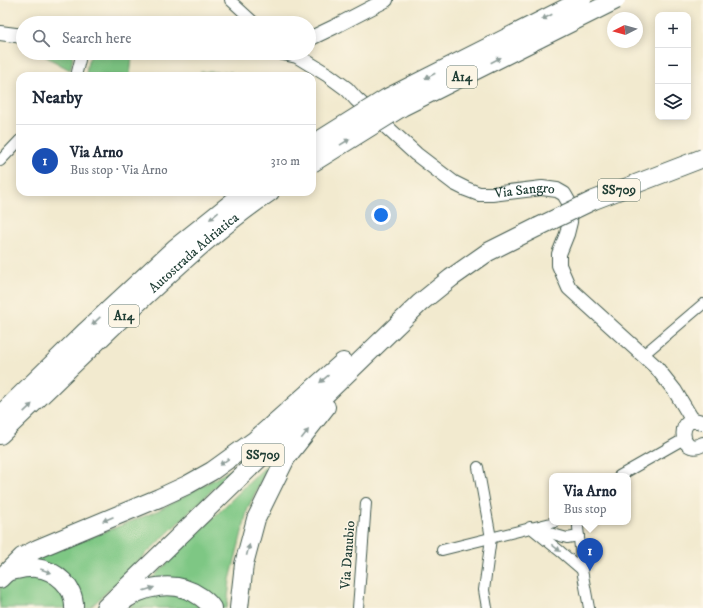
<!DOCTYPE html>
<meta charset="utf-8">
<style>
body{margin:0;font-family:"IM FELL DW Pica",serif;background:#f2f2f3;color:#1f2937}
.controls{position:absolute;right:12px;top:12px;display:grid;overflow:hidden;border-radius:8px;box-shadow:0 2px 10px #0003}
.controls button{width:36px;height:36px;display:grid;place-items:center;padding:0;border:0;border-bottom:1px solid #e0e1e3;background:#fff;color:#1f2937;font:20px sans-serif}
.compass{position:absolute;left:607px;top:12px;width:36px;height:36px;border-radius:50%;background:#fff;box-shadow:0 2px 10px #0003;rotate:264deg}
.you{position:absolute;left:381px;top:215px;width:14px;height:14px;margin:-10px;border:3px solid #fff;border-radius:50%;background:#1a73e8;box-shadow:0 0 0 6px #1a73e833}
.badge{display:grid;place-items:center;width:26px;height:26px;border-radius:50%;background:#c8321e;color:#fff;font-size:13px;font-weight:700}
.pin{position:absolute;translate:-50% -33px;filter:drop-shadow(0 1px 2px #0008)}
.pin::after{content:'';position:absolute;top:21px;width:14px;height:12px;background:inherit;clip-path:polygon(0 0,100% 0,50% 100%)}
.popup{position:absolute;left:549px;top:473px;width:82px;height:52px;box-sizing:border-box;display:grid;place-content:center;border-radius:8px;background:#fff;filter:drop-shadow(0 1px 3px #0005);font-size:13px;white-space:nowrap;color:#747a83}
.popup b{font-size:15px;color:#1f2937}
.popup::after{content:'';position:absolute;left:50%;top:100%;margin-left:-8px;border:8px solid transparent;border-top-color:#fff}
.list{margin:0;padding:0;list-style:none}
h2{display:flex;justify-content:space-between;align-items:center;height:52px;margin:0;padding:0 16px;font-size:17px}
h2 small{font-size:13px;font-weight:400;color:#747a83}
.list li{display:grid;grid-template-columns:26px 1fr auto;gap:12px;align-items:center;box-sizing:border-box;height:72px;padding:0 16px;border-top:1px solid #e0e1e3}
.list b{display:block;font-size:15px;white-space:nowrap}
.list p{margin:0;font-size:13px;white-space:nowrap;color:#747a83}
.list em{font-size:13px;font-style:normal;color:#747a83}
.icon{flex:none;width:22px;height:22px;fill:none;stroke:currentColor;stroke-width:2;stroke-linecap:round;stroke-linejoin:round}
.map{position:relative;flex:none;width:703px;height:608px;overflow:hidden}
.search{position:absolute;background:#fff;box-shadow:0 2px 10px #0003;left:16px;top:16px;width:300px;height:44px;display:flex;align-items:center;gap:10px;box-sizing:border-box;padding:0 14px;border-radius:22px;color:#747a83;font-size:15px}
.panel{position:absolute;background:#fff;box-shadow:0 2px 10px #0003;left:16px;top:72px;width:300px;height:124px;border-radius:12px}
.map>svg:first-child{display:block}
.green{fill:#7ec784;stroke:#4e825c}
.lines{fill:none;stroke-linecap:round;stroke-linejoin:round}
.street-casing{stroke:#3f574b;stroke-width:12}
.secondary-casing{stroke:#3f574b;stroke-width:16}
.highway-casing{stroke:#3f574b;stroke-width:20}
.street{stroke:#fff;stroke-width:10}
.secondary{stroke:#fff;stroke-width:14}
.highway{stroke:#fff;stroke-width:18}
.highway-bridge-casing{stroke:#3f574b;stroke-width:20;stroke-linecap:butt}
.highway-bridge{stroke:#fff;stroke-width:18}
.oneway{fill:#8f9e9a}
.labels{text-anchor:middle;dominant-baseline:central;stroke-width:3;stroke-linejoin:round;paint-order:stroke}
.shield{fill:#fcf5e5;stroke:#617469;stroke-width:1}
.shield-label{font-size:13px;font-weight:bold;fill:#1f3d34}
.street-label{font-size:14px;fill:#1f3d34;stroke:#fcf5e5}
</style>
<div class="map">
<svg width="703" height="608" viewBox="0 0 703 608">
<rect width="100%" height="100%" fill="#fcf5e5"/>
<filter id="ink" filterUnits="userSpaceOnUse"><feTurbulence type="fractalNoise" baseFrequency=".025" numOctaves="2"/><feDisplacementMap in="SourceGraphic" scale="8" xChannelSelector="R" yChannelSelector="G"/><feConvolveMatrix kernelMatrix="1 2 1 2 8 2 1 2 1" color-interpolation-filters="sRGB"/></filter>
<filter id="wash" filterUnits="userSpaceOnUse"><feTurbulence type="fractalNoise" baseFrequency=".012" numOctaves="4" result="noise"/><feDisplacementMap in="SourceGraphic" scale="16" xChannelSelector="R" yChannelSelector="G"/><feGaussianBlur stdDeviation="0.9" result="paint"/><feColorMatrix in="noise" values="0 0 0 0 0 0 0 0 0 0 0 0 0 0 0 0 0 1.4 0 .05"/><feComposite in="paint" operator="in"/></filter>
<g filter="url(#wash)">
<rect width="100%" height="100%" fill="#f2eacf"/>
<g class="green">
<path d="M39,53H71L73,58L70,70Z"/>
<path d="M93,54L132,57L130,76L86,75C87,68 87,58 93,54Z"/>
<rect x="201" y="72" width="30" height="4"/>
<path d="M270,462L248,508L230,580L227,608H217L147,583Z"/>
<path d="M236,467L90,608H79L31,561L157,511Z"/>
<path d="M42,574L64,590L68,608H0V588L17,575Z"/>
<path d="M158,592L190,598L200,608H129L137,601Z"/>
</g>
</g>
<g filter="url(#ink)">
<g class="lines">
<defs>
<g id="street">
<path d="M230,0L255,23"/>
<path d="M76,76L80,60L81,53"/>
<path d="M0,161L20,140"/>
<path d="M643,355L703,304"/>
<path d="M478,467L491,538L484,590L487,608"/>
<path d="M619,476L684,439"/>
<path d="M579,522L578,527L582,570L589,608"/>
<path d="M530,527L561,552L582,570"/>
<path d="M536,529L567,538L579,536"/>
<path d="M442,550L555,522"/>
<path d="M358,608L366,503"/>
</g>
<g id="secondary">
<path d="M0,33L23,36"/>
<path d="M309,39L334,27L386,0"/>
<path id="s1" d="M283,53L297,56L328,75L347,89L356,99L416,154L454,183L466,189L479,194H492L542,188L557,190L564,194L571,206L570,222L567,234L559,254V265L569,288L656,367L675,391L693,421"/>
<path d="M703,423C677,409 677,458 703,444"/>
</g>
<g id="highway">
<path d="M0,415L86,331L175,248L245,192"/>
<path id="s2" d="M0,435C47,390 94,344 142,299C183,261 224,223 270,192"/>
<path d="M7,572C17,570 26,567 36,568C56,570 75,587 74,608"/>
<path d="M0,579L22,557L37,549L159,498L187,485L212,471L255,440L343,362"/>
<path d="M119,605C140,585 177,579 201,597C205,600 209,603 212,608"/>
<path d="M105,608L420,303L451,278L488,252L538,227"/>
<path d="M239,608L244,564L256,519L286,458L326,407"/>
</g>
</defs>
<use href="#street" class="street-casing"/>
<use href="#secondary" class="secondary-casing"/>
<use href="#highway" class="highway-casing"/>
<use href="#street" class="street"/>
<use href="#secondary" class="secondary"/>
<use href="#highway" class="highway"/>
<defs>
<g id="highway-bridge">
<path d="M312,145L387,98L582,0"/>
<path d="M312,163L402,107L616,0"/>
<path d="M538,227L594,200L703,158"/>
</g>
</defs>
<use href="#highway-bridge" class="highway-bridge-casing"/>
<use href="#highway-bridge" class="highway-bridge"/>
</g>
<defs><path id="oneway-solid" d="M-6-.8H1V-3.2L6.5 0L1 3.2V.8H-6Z"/></defs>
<g class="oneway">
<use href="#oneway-solid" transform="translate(547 17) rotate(153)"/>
<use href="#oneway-solid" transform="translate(496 60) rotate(-27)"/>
<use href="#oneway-solid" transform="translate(430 76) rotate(153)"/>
<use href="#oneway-solid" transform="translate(345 142) rotate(-32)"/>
<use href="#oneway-solid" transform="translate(214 216) rotate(141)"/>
<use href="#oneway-solid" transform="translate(96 321) rotate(137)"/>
<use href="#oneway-solid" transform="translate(324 379) rotate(139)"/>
<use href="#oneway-solid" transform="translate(28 408) rotate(-44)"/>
<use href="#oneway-solid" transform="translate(305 434) rotate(-52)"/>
<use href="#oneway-solid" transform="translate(224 462) rotate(145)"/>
<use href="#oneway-solid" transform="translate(108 519) rotate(157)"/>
<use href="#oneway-solid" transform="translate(556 548) rotate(38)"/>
<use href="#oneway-solid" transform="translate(248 550) rotate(-75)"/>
<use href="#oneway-solid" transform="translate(46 571) rotate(19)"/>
<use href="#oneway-solid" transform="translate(149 589) rotate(-18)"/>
</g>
</g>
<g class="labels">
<g class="shield">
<rect x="447" y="66" width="30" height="22" rx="3"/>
<rect x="598" y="179" width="42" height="22" rx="3"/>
<rect x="109" y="305" width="30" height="22" rx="3"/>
<rect x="242" y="444" width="42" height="22" rx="3"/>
</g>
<g class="shield-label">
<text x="462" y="77">A14</text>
<text x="619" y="190">SS709</text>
<text x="124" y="316">A14</text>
<text x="263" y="455">SS709</text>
</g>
<g class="street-label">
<text stroke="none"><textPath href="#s1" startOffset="290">Via Sangro</textPath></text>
<text stroke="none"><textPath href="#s2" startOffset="266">Autostrada Adriatica</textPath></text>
<text transform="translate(348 555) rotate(-86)">Via Danubio</text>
</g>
</g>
</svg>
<div class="controls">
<button>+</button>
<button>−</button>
<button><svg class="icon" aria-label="layers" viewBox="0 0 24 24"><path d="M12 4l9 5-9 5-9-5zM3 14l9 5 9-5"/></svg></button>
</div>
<svg class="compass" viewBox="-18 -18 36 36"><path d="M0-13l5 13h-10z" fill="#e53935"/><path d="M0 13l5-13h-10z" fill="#747a83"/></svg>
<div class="you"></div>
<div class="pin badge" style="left:590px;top:571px;background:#1a4fb4">1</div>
<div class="popup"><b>Via Arno</b>Bus stop</div>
<div class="search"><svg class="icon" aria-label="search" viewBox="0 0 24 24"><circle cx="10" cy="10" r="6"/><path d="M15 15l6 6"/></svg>Search here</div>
<section class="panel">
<h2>Nearby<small></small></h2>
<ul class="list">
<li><span class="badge" style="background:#1a4fb4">1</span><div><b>Via Arno</b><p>Bus stop · Via Arno</p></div><em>310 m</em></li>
</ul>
</section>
</div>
